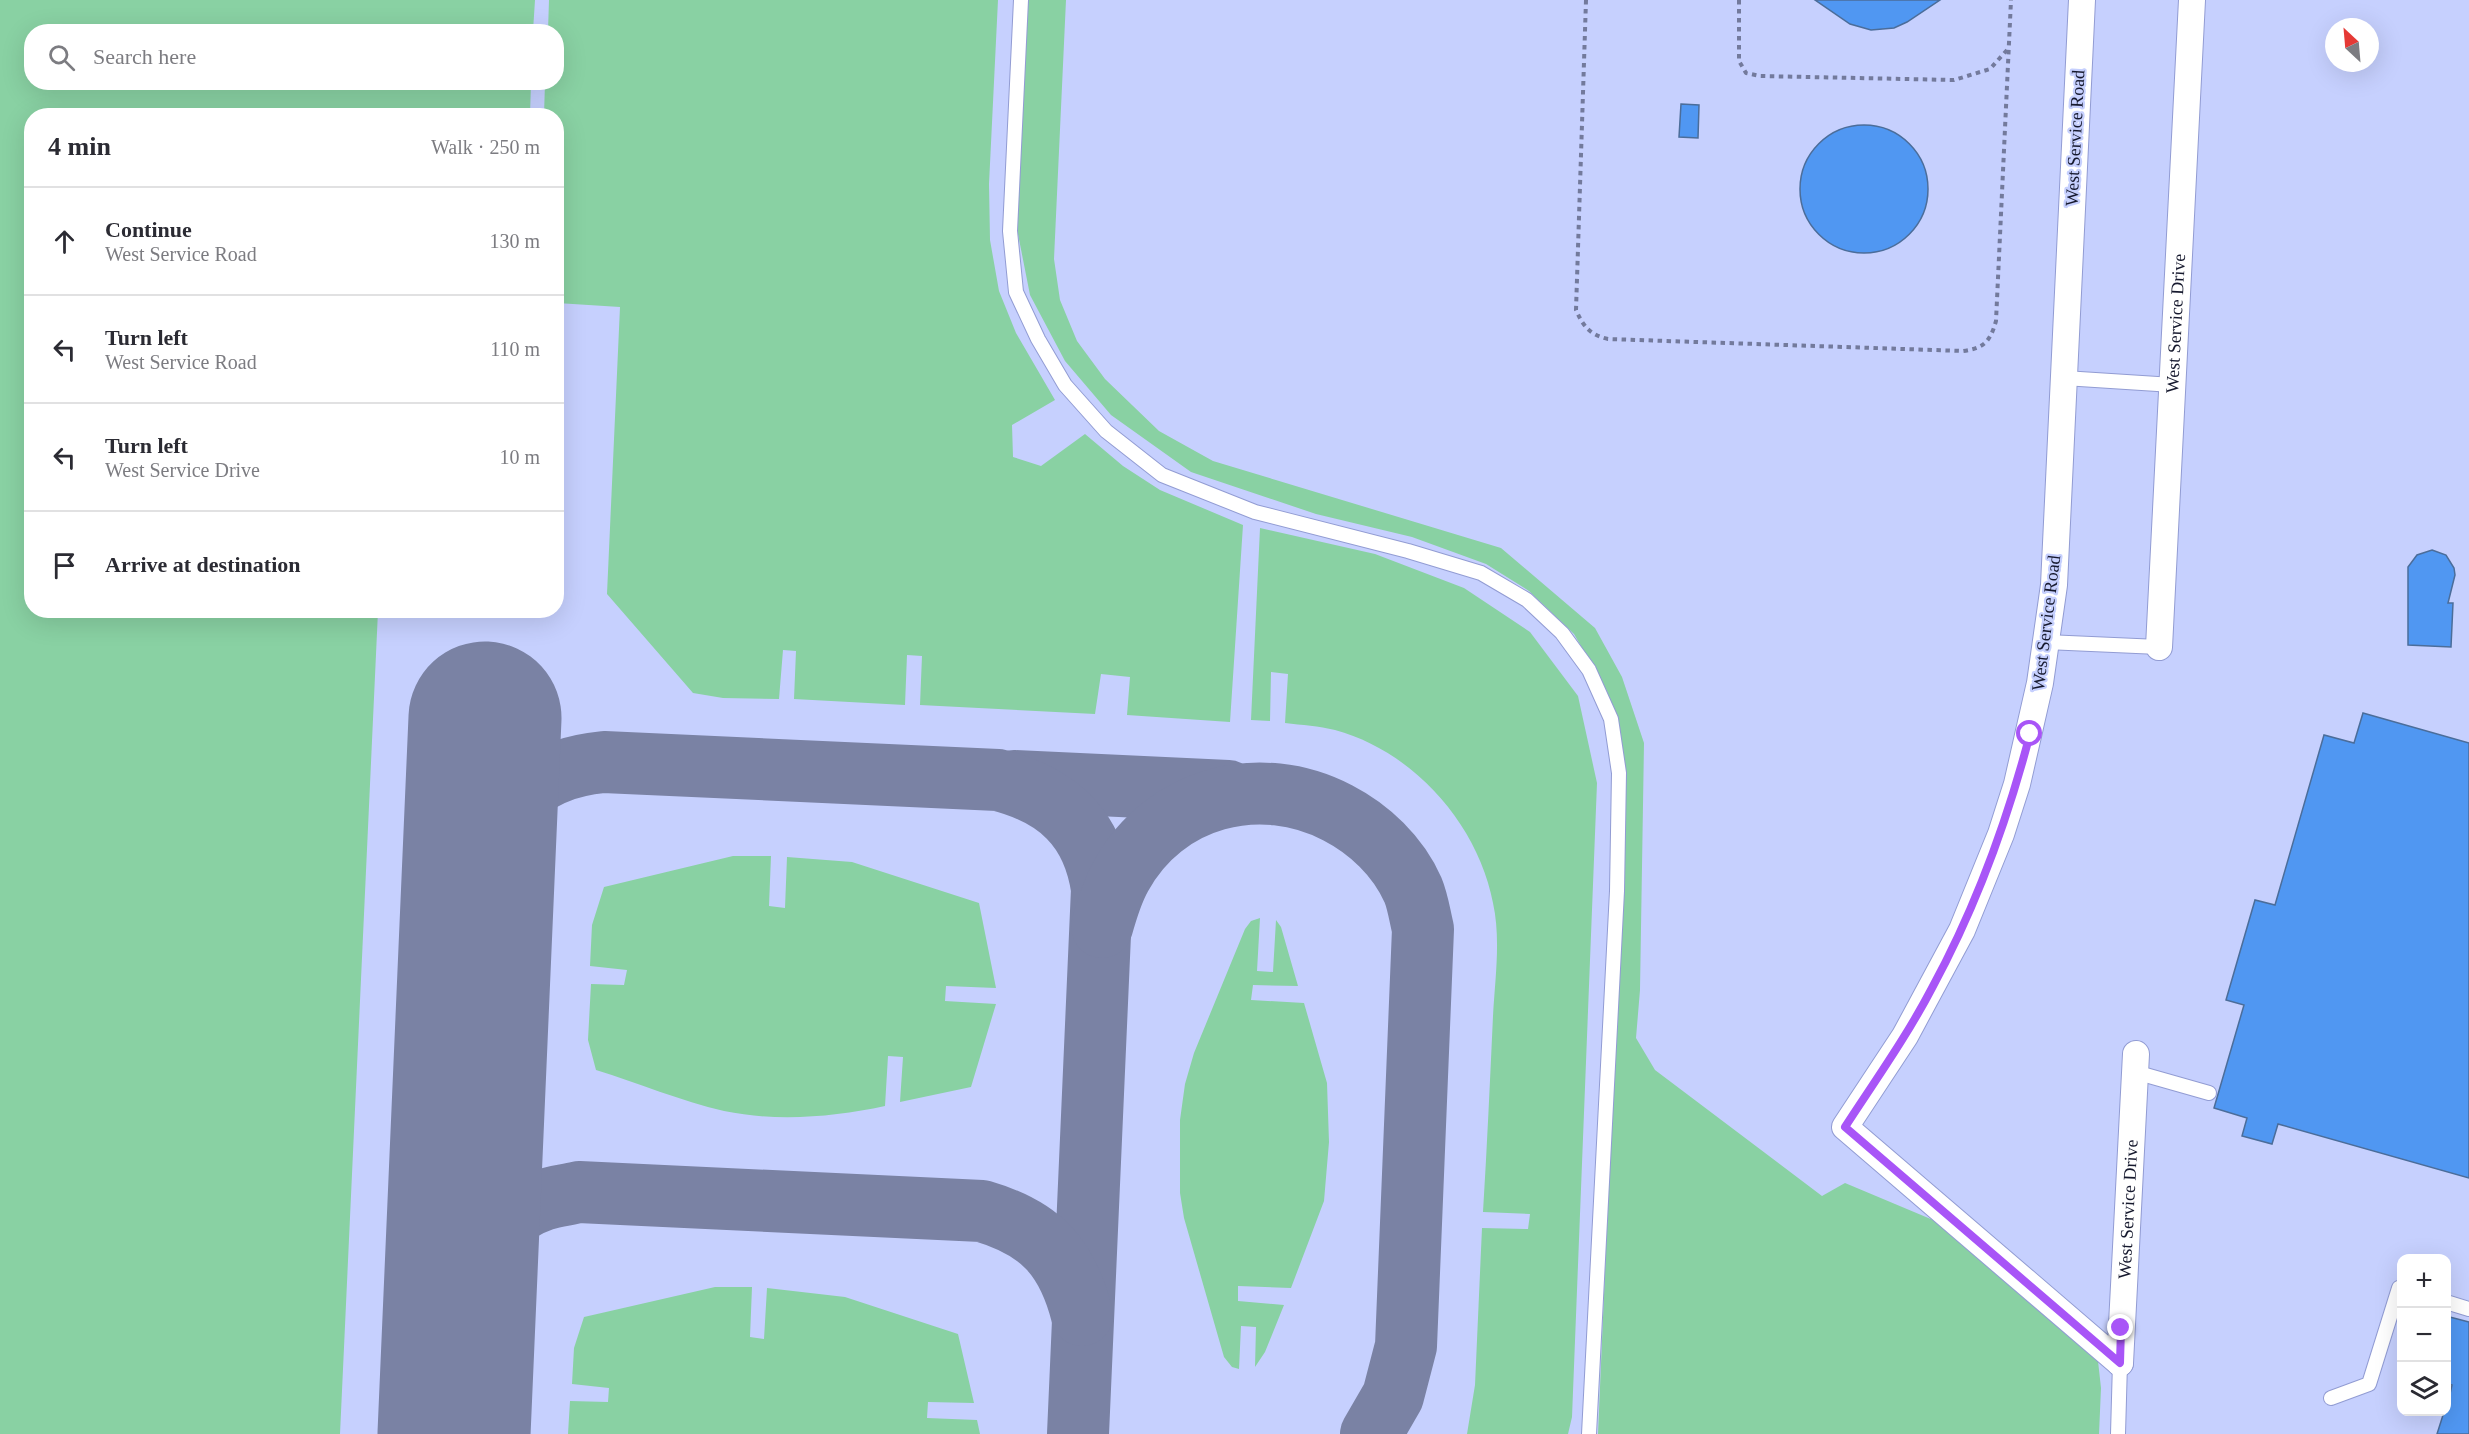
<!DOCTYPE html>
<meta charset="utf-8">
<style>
body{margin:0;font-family:"Times New Roman",serif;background:#f2f2f3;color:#2b2b33}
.controls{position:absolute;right:18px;bottom:18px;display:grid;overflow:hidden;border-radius:12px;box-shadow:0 6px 24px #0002}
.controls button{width:54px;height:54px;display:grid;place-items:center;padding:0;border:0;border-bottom:2px solid #e1e1e2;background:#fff;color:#2b2b33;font:30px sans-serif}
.compass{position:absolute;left:2325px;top:18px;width:54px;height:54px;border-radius:50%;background:#fff;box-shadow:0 6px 24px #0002;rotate:334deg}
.stop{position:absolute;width:18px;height:18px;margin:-14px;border:4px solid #a855f7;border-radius:50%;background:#fff}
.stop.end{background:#a855f7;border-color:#fff;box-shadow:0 2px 6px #0008}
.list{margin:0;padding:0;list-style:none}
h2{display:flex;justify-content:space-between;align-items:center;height:78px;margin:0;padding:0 24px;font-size:26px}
h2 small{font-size:20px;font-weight:400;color:#7c7c81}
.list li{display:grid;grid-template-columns:39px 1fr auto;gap:18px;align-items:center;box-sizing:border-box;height:108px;padding:0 24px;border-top:2px solid #e1e1e2}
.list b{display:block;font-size:22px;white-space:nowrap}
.list p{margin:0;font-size:20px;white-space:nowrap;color:#7c7c81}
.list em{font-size:20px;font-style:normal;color:#7c7c81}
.icon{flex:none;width:33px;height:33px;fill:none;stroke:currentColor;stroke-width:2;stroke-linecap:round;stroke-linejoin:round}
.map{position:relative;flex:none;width:2469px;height:1434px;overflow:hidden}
.search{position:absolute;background:#fff;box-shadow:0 6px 24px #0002;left:24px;top:24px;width:540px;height:66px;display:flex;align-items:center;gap:15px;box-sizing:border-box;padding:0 21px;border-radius:24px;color:#7c7c81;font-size:22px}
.panel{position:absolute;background:#fff;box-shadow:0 6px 24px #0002;left:24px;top:108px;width:540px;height:510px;border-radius:24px}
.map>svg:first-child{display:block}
.green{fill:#89d1a3}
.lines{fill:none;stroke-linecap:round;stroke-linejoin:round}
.taxiway{stroke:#7a82a4;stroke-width:62}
.runway{stroke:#7a82a4;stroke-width:153}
.building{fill:#5097f2;stroke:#4b6d9a;stroke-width:1.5}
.service-casing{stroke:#929cd3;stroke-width:16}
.minor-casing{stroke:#929cd3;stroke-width:28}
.path{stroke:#737a9c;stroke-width:4;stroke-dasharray:4.5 4.5;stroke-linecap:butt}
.service{stroke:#fff;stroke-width:14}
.minor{stroke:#fff;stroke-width:26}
.route{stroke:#a855f7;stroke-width:8}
.labels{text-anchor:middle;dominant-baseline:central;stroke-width:4.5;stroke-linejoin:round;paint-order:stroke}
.street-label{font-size:18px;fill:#16192e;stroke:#c6d0fe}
</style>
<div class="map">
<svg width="2469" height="1434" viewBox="0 0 2469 1434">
<rect width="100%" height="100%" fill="#c6d0fe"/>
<g class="green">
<path d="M0,0H535L533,31L32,32V82L531,83L530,115L32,116V610L378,611L340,1434H0Z"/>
<path d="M549,0H998L989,184L990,240L999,291L1016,333L1055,400L1012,425L1013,457L1041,466L1085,434L1123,466L1160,490L1243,525L1230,722L1127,715L1130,677L1101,674L1095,714L920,705L922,656L907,655L905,705L794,699L796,651L783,650L779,699L723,698L693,693L607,594L620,307L557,303L556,116L544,115L545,83L556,82V32L548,31Z"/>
<path d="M1026,0H1066L1054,259L1060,300L1077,341L1105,379L1159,431L1213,461L1501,548L1595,628L1622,677L1644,743L1640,990L1636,1038L1655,1070L1822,1196L1845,1183L1945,1225L2084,1336L2098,1361L2101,1388L2099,1434H1598L1626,782L1621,741L1607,691L1574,634L1529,591L1486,564L1412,537L1316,514L1191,472L1111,415L1065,361L1030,295L1017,229Z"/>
<path d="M1260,528L1375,554L1464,588L1530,632L1578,696L1597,783L1572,1417L1568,1434H1467L1475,1385L1482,1228L1528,1229L1530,1214L1483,1212C1487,1147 1490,1081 1493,1016C1495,979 1501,939 1493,903C1478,824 1413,751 1335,730C1319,726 1302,725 1285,723L1288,674L1271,672L1270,721L1251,720Z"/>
<path d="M733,856H771L769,906L785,908L787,857L852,862L979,903L996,988L946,986L945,1001L996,1004L971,1087L900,1102L903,1057L888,1056L885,1106C834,1117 777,1122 724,1111C681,1101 638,1083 596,1070L588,1040L591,984L624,985L627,970L590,966L592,925L604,887Z"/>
<path d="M1260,918L1257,971L1273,972L1276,920L1281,927L1298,986L1253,985L1251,1000L1304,1003L1327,1083L1329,1142L1324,1201L1291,1288L1238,1286V1301L1284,1305L1265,1352L1255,1367L1256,1327L1241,1326L1239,1369L1232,1367L1224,1357L1184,1218L1180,1193V1120L1185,1084L1194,1053L1245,929L1251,921Z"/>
<path d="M715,1287H752L750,1337L764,1339L767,1288L845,1297L958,1334L974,1403L928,1402L927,1418L977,1420L980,1434H568L570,1401L608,1402L609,1388L572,1384L574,1348L584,1317Z"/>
</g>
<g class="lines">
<g class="taxiway">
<path d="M1014,781L1228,791"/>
<path d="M480,890C497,814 521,770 604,762L998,780C1057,795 1093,827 1102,889L1078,1434"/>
<path d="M1102,927C1107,909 1112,892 1121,876C1164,797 1260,772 1338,813C1369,829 1398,856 1413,890C1418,902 1420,917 1423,929L1406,1346L1393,1396L1371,1434"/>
<path d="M455,1402C462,1329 458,1229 543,1200C554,1196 567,1195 579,1192L982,1211C1040,1228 1067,1256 1082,1315"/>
</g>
<path class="runway" d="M454,1434L485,718"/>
</g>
<g class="building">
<path d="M1815,0H1940L1907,22L1894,28L1871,30L1850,24Z"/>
<path d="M1681,104L1699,105L1698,138L1679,137Z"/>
<circle cx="1864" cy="189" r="64"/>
<path d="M2432,550L2446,555L2454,568L2455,575L2448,603H2453L2451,647L2408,645V567L2417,555Z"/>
<path d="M2363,713L2469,743V1178L2278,1124L2272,1144L2242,1136L2247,1118L2214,1108L2244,1005L2226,1000L2255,900L2275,905L2324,735L2354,743Z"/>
<path d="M2446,1316L2469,1322V1434H2437L2444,1412H2446L2452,1385L2446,1383Z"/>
</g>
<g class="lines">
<defs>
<g id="service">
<path d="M1021,0L1010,231L1016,292L1038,339L1065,385L1106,431L1162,475L1255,512L1408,551L1481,573L1527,600L1562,633L1589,670L1611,719L1619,773L1617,891L1589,1434"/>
<path d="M2064,378L2173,385"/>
<path d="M2046,642L2159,647"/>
<path d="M2135,1072L2209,1093"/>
<path d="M2446,1302L2469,1309"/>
<path d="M2331,1398L2369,1384L2399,1288H2402"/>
<path d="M2118,1434L2120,1363"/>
</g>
<g id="minor">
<path d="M2082,0L2054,585L2040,683L2017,784L2001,834L1962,930L1905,1036L1845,1127L2120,1363"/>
<path id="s1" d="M2159,647L2192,0"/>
<path id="s2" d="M2120,1363L2136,1054"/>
</g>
</defs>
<use href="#service" class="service-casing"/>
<use href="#minor" class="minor-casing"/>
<g class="path">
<path d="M1586,0L1576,310C1583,326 1590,335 1608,339L1963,351C1984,348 1990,342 1996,321L2011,0"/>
<path d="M1739,0V61L1746,73L1760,76L1954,80L1990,69L2007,50"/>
</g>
<use href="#service" class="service"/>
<use href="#minor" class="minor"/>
</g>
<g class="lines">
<path class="route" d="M2030,734C2007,822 1976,907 1932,988C1907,1036 1875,1081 1845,1127L2120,1363L2121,1328"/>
</g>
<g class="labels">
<g class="street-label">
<text transform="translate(2075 138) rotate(-87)">West Service Road</text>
<text stroke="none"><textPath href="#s1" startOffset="324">West Service Drive</textPath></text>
<text transform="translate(2046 623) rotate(-83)">West Service Road</text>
<text stroke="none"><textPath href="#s2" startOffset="154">West Service Drive</textPath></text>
</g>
</g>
</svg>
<div class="controls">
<button>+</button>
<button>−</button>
<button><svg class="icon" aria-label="layers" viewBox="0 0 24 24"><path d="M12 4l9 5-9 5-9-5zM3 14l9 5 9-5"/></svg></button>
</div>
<svg class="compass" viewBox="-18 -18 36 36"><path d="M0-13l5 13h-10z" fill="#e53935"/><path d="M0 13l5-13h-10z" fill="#7c7c81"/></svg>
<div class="stop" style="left:2030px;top:734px"></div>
<div class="stop end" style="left:2121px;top:1328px"></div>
<div class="search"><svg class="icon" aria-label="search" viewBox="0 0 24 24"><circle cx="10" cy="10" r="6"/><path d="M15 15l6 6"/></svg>Search here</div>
<section class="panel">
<h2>4 min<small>Walk · 250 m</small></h2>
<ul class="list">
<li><svg class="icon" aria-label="ahead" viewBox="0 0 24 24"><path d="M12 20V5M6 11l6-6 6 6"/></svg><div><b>Continue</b><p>West Service Road</p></div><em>130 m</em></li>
<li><svg class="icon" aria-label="left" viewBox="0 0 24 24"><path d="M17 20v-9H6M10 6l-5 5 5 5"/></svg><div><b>Turn left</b><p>West Service Road</p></div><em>110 m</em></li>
<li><svg class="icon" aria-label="left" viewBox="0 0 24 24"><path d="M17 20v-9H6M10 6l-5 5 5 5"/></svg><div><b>Turn left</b><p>West Service Drive</p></div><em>10 m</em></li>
<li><svg class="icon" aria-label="arrive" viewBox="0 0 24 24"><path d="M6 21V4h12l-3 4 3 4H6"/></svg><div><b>Arrive at destination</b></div></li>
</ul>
</section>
</div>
